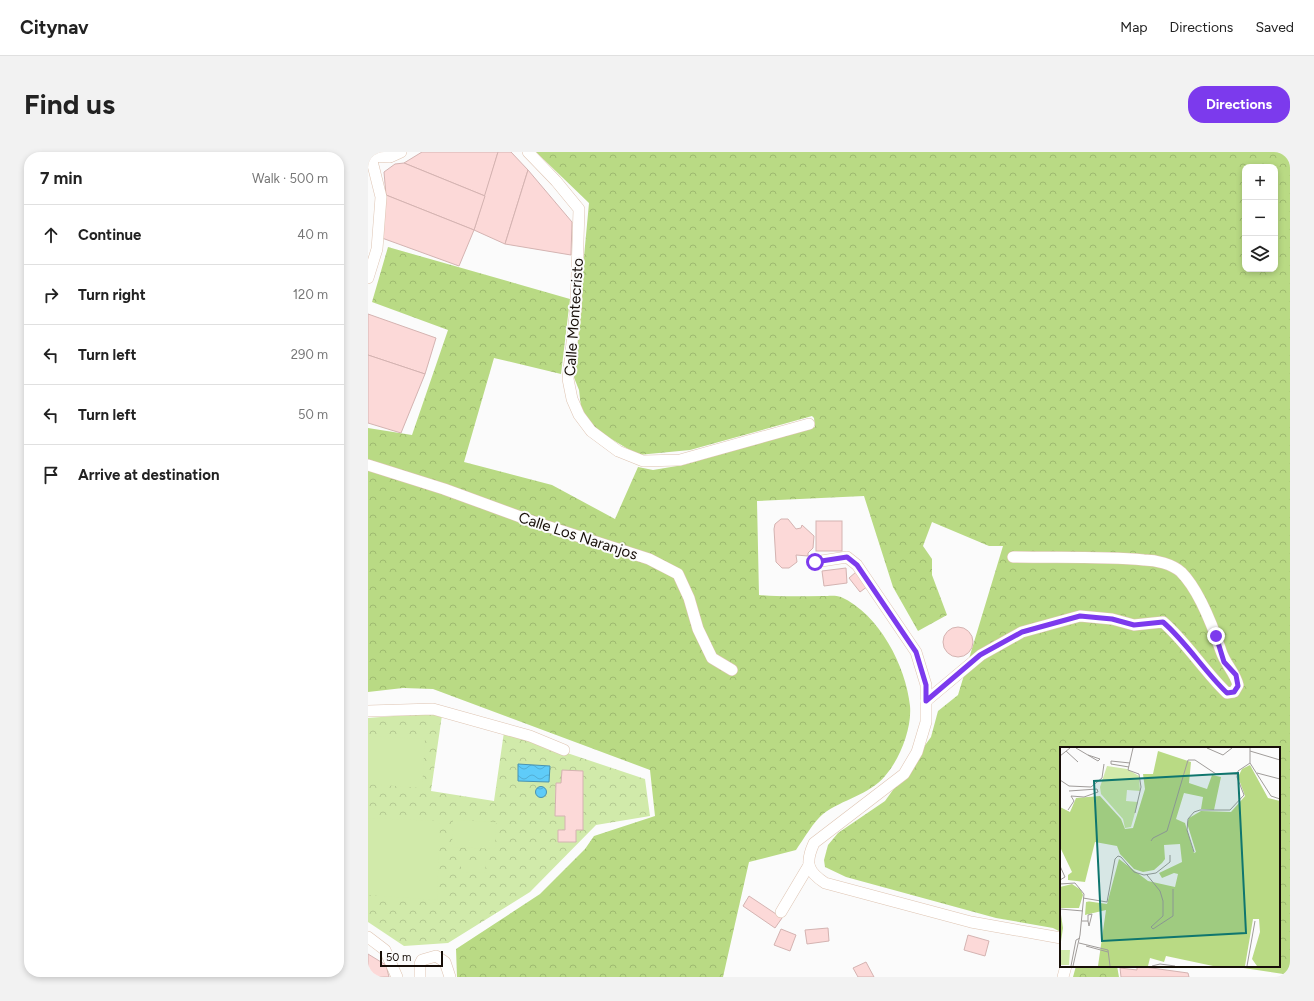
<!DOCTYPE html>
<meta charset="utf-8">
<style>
body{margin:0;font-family:Figtree,sans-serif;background:#f2f2f2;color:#222}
.controls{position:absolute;right:12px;top:12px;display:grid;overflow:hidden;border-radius:8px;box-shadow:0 2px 6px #0003}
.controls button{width:36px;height:36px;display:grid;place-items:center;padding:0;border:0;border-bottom:1px solid #e0e0e0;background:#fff;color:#222;font:20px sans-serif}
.scale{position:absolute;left:12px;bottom:10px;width:63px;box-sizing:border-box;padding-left:4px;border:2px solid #170e08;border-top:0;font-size:11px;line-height:14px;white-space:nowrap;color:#170e08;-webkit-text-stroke:3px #fbfbfb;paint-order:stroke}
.stop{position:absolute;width:12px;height:12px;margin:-9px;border:3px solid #7c3aed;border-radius:50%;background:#fff}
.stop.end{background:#7c3aed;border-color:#fff;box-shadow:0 1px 4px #0008}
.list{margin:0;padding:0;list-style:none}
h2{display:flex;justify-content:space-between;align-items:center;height:52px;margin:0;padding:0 16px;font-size:17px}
h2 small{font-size:13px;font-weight:400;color:#767676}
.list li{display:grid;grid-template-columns:26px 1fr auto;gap:12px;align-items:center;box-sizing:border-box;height:60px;padding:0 16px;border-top:1px solid #e0e0e0}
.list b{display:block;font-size:15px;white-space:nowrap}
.list em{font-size:13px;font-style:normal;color:#767676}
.icon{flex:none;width:22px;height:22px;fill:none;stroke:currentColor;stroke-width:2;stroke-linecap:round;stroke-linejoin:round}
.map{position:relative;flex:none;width:922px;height:825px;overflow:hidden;border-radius:16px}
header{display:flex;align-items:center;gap:24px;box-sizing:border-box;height:56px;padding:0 20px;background:#fff;border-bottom:1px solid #e0e0e0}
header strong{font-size:19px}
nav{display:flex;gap:22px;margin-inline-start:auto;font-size:14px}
.intro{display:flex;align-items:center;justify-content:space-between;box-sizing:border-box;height:96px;padding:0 24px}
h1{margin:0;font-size:28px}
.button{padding:10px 18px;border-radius:16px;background:#7c3aed;color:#fff;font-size:14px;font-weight:700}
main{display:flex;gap:24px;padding:0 24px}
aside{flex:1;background:#fff;border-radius:16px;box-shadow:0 2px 6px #0003}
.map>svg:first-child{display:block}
.forest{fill:url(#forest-crowns);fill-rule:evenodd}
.park{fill:url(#park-crowns)}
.pitch{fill:#d1eaaa}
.water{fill:url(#water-waves);stroke:#4993b1}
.building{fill:#fcd9d8;stroke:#d4b3b1}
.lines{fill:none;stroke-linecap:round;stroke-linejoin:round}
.minor-casing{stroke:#dec4b2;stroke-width:12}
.minor{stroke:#fff;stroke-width:11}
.route{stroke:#7c3aed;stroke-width:5}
.labels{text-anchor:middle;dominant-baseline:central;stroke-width:4;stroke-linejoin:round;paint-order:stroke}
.street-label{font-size:15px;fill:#170e08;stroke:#fbfbfb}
.inset-road{fill:none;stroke:#a09c9a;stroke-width:1}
.view{fill:#0f766e;fill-opacity:0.15;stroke:#0f766e;stroke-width:2}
.inset-edge{fill:none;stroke:#170e08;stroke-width:2}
</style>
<header>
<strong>Citynav</strong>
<nav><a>Map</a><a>Directions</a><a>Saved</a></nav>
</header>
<div class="intro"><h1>Find us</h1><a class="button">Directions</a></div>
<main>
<aside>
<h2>7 min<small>Walk · 500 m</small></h2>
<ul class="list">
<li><svg class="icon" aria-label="ahead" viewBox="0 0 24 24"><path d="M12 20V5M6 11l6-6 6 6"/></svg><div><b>Continue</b></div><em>40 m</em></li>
<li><svg class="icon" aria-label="right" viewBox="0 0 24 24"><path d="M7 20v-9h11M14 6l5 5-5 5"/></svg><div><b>Turn right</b></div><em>120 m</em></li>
<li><svg class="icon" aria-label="left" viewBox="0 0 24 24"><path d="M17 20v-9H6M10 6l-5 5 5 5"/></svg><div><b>Turn left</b></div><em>290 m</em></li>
<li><svg class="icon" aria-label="left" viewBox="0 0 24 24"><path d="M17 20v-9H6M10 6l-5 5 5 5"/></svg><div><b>Turn left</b></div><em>50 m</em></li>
<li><svg class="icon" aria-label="arrive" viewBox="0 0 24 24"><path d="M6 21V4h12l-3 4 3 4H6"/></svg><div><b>Arrive at destination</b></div></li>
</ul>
</aside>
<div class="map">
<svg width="922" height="825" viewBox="0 0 922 825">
<defs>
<pattern id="forest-crowns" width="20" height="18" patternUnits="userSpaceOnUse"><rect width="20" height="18" fill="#b9da84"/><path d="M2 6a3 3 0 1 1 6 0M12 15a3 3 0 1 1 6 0" fill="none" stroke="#9eba70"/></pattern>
<pattern id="park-crowns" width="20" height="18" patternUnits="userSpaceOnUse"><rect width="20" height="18" fill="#d1eaaa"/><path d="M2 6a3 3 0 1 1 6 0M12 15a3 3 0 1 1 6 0" fill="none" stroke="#b3c891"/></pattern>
<pattern id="water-waves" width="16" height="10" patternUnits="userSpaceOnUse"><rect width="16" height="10" fill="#5fccf9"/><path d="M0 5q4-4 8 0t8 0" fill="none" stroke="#52aed4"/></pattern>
</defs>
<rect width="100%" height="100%" fill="#fbfbfb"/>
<g class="forest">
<path d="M168,0H922V823L862,814H911V596H693V780L685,776L628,766L478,725L457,715L456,708L460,693L470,681L517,649L563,585L570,559L590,543L635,394H621L564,370L555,394L564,407V423L579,463L550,479L525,435L496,344L389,349L391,443C412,445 434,444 455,444C460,444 468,443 473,445C511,462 538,514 542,554C544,576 532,607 517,624C501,643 475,647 455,662C446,669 435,688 428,698L381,710L355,825H89L88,797L172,742L217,697L226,684L287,664L282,618L65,537L35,536L0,540V276L44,283L80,178L4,150L20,95L202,147L193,222L126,206L96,310L184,333L247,367L270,315L285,318L315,313L447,275L446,266L444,264L322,298L270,303L225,276L213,255L211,238L205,223L221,51ZM877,15H907V117H877Z"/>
<path d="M708,814H749L751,825H705Z"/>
</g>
<path class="park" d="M64,561L74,563L63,639L126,649L136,580L277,627L282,664L228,673L162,740L80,791L36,794L0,770V566Z"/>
<g class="pitch">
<path d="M0,584L57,587L54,636L0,632Z"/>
<path d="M0,666L72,669L69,748L0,743Z"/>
<path d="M85,668L128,670L127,697L84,695Z"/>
<path d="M93,708H118L117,721L93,720Z"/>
</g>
<g class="water">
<path d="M150,612L182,614L181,630L150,629Z"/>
<circle cx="173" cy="640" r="5.5"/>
</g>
<g class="building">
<path d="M54,0H130L117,44L36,11Z"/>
<path d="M130,0H143L160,18L137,92L106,78Z"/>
<path d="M36,11L117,44L106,78L18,43L16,20L27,12Z"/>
<path d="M160,18L204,70L203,103L137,92Z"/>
<path d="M18,43L106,78L91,114L14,86Z"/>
<path d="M0,162L68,186L57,222L0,203Z"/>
<path d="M0,203L57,222L33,281L0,271Z"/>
<path d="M413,367H420L428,377L433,376L434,373L446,384L445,396L440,401V404L428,403L429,410L421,416H414L408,410L406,377L407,372Z"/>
<rect x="448" y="369" width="26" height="30"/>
<path d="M478,416L479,431L456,434L454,419Z"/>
<path d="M488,420L500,434L492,440L481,426Z"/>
<circle cx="590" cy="490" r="15"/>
<path d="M194,618L215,619V678H208V690H190V678H197V664H187L188,631H193Z"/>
<path d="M381,744L414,766L407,776L375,754Z"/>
<path d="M460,776L461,789L439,792L437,778Z"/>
<path d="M413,777L428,783L422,799L406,793Z"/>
<path d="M600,783L621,789L617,804L596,798Z"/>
<path d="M0,802L18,813L21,825H0Z"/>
<path d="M498,810L506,825H490L485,816Z"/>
<path d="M769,814L820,821L821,825H753L752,816L769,818Z"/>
</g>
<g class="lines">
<defs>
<g id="minor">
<path d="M160,0L188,29L211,57L208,154L200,227L204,247L211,263L223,279L250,299L275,309L312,308L441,272"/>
<path d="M0,4L22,5L33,0"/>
<path d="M0,126L9,97L13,45L3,5"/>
<path d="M0,313L76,337L169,371L281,407L310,422L321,446L330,477L344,506L364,518"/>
<path d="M447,410L479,405L489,413L548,500L558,533V570L549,600L536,622L446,691C437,711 439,719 457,731L603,770L693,786"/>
<path d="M558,549L613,503L654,480L712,464L744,467L766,473L795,470C819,491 836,519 859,541L866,540L870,533C867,520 857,512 853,499C845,475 831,438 813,420C804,412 788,408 776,408C733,404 688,406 645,405"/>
<path d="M0,559L65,557L162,584L196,598"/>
<path d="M413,760L441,713"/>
<path d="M0,785L17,798L29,825"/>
<path d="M52,825V812L54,808L68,804L77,810L82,825"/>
<path d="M695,825L698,814"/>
</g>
</defs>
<use href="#minor" class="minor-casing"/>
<use href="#minor" class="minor"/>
</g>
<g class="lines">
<path class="route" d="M447,410L479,405L489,413L548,500L558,533V549L612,503L654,480L712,464L744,467L766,473L795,470C819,491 836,519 859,541L866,540L870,534L868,523L856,510L848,484"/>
</g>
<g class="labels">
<g class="street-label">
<text transform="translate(206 165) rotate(-86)">Calle Montecristo</text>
<text transform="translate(210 384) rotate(18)">Calle Los Naranjos</text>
</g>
</g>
<g transform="translate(692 595)">
<rect width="220" height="220" fill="#fbfbfb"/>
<path d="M98,4L131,15L129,36L147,42L152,28L161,30L154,63L141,62L143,50L124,46L116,72L125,76L134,106L136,105L127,76L129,71L141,64L171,65L185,49L178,30L182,22L190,18L208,51L220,54V219H197L192,212L200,185L199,172H193L185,219H153L106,209L104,215L90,211L88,219H38L46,163L25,168L26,155H29L26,154L47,157L59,112L88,134L115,140L118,127L114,126L102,131L99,126L122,115L120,97L104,98L105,112L102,116L94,123L83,125L74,122L60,107L57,99L35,95L25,135L8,133V128L12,125L0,100V60L10,65L16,51L40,49L61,72L65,82L73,81L85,42L83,27H93ZM12,137L21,143L23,148L19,161H0L3,181L0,201V140Z" fill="#b9da84"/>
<path d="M47,19L67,22L79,29L80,44L67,43L66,54L78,55L71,80L65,81L63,72L41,47L40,40Z" fill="#d1eaaa"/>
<path d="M48,23H62V45H48ZM68,27H76V41H67ZM1,203H10L9,218H0Z" fill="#d1eaaa"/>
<path class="inset-road" d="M16,1L38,14L40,12L28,8M73,1L68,23L79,27L81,40L75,66M147,1L163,8L172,1M190,1V16M6,4L18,15M190,4L220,13M0,9L10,1M190,16L211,49L220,52M69,20L51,17V14L70,16M197,26L220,32M0,33L9,39L31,40L42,31L44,17M9,44L37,42L38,45L24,50L11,49M8,63L14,54L11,49M91,94L93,91L107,84L128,13H135L156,27H177M134,105L127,83L128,72L134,65L140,63H170L184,48L177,30L178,24L190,16M0,119L5,130L0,133M87,128L100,144L103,154V169L91,180L93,182L113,169V142M0,137L15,136L24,147L20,188L13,219M23,151L47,155L55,112L58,109L61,110L74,125L84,128L96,126L110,115V108M0,162L23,164M22,174H28L29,179L32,167L28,168V174M19,196L48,203L50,219M26,199L48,205M11,219L16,193L20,191M92,219L100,217L115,219M187,219L195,174"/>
<path class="view" d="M178,26L186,186L42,194L34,34Z"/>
<rect width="220" height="220" class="inset-edge"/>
</g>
</svg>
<div class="controls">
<button>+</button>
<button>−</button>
<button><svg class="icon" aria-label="layers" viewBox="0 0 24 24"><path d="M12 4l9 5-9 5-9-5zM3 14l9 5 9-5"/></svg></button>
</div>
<div class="scale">50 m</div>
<div class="stop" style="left:447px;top:410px"></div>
<div class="stop end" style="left:848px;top:484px"></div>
</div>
</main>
